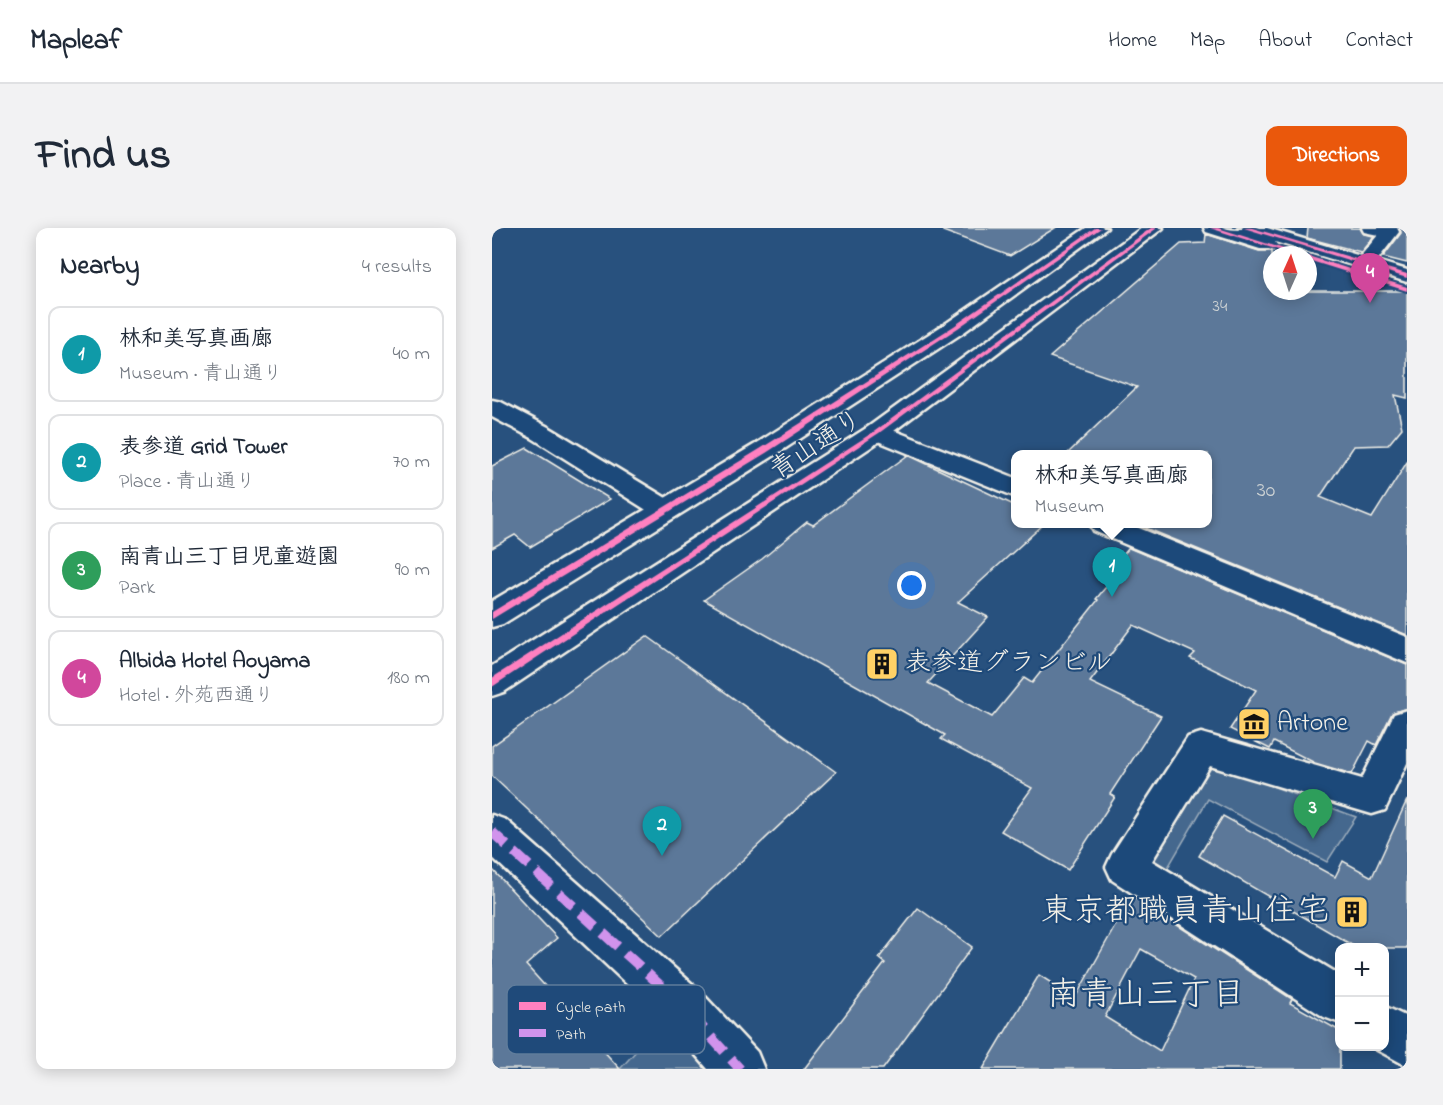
<!DOCTYPE html>
<meta charset="utf-8">
<style>
body{margin:0;font-family:"Indie Flower","Klee One",sans-serif;background:#f2f2f3;color:#1f2937}
.controls{position:absolute;right:18px;bottom:18px;display:grid;overflow:hidden;border-radius:12px;box-shadow:0 3px 15px #0003}
.controls button{width:54px;height:54px;display:grid;place-items:center;padding:0;border:0;border-bottom:2px solid #e0e1e3;background:#fff;color:#1f2937;font:30px sans-serif}
.compass{position:absolute;left:771px;top:18px;width:54px;height:54px;border-radius:50%;background:#fff;box-shadow:0 3px 15px #0003;rotate:3deg}
.you{position:absolute;left:420px;top:358px;width:21px;height:21px;margin:-15px;border:4px solid #fff;border-radius:50%;background:#1a73e8;box-shadow:0 0 0 9px #1a73e833}
.badge{display:grid;place-items:center;width:39px;height:39px;border-radius:50%;background:#ea580c;color:#fff;font-size:20px;font-weight:700}
.pin{position:absolute;translate:-50% -50px;filter:drop-shadow(0 2px 3px #0008)}
.pin::after{content:'';position:absolute;top:32px;width:21px;height:18px;background:inherit;clip-path:polygon(0 0,100% 0,50% 100%)}
.popup{position:absolute;left:519px;top:222px;width:201px;height:78px;box-sizing:border-box;display:grid;place-content:center;border-radius:12px;background:#fff;filter:drop-shadow(0 2px 4px #0005);font-size:20px;white-space:nowrap;color:#747a83}
.popup b{font-size:22px;color:#1f2937}
.popup::after{content:'';position:absolute;left:50%;top:100%;margin-left:-12px;border:12px solid transparent;border-top-color:#fff}
.list{margin:0;padding:0;list-style:none}
h2{display:flex;justify-content:space-between;align-items:center;height:78px;margin:0;padding:0 24px;font-size:26px}
h2 small{font-size:20px;font-weight:400;color:#747a83}
.list li{display:grid;grid-template-columns:39px 1fr auto;gap:18px;align-items:center;box-sizing:border-box;height:96px;margin:0 12px 12px;padding:0 12px;border:2px solid #e0e1e3;border-radius:12px}
.list b{display:block;font-size:22px;white-space:nowrap}
.list p{margin:0;font-size:20px;white-space:nowrap;color:#747a83}
.list em{font-size:20px;font-style:normal;color:#747a83}
.map{position:relative;flex:none;width:915px;height:841px;overflow:hidden;border-radius:12px}
header{display:flex;align-items:center;gap:36px;box-sizing:border-box;height:84px;padding:0 30px;background:#fff;border-bottom:2px solid #e0e1e3}
header strong{font-size:28px}
nav{display:flex;gap:33px;margin-inline-start:auto;font-size:21px}
.intro{display:flex;align-items:center;justify-content:space-between;box-sizing:border-box;height:144px;padding:0 36px}
h1{margin:0;font-size:42px}
.button{padding:15px 27px;border-radius:12px;background:#ea580c;color:#fff;font-size:21px;font-weight:700}
main{display:flex;gap:36px;padding:0 36px}
aside{flex:1;background:#fff;border-radius:12px;box-shadow:0 3px 15px #0003}
.map>svg:first-child{display:block}
.green{fill:#45688e;stroke:#9cacbb;stroke-width:1.5}
.building{fill:#5b7899;stroke:#f4f1e8;stroke-width:1.5;fill-rule:evenodd}
.lines{fill:none;stroke-linecap:round;stroke-linejoin:round}
.minor-casing{stroke:#f4f1e8;stroke-width:5}
.major-casing{stroke:#f4f1e8;stroke-width:5}
.highway-casing{stroke:#f4f1e8;stroke-width:5}
.minor{fill:#1f4a7a;fill-rule:evenodd}
.major{fill:#1f4a7a;fill-rule:evenodd}
.highway{fill:#1f4a7a;fill-rule:evenodd}
.quiet{stroke:#d193ec;stroke-width:10;stroke-dasharray:20 10;stroke-linecap:butt}
.cycleway-casing{stroke:#1f4a7a;stroke-width:4}
.cycleway{fill:#ff80c0;fill-rule:evenodd}
.labels{text-anchor:middle;dominant-baseline:central;stroke-width:4.5;stroke-linejoin:round;paint-order:stroke}
.far-number-label{font-size:18px;fill:#ced3d4}
.number-label{font-size:22px;fill:#ced3d4}
.street-label{font-size:26px;fill:#f4f1e8;stroke:#1f4a7a}
.poi-label{font-size:26px;fill:#f4f1e8;stroke:#1f4a7a;text-anchor:start}
.near-poi-label{font-size:32px;fill:#f4f1e8;stroke:#1f4a7a;text-anchor:end}
.near-neighbourhood-label{font-size:33px;fill:#f4f1e8;stroke:#1f4a7a}
.key{fill:#1f4a7a;stroke:#5f7c9b;stroke-width:1.5}
.key-label{font-size:16px;fill:#f4f1e8}
</style>
<header>
<strong>Mapleaf</strong>
<nav><a>Home</a><a>Map</a><a>About</a><a>Contact</a></nav>
</header>
<div class="intro"><h1>Find us</h1><a class="button">Directions</a></div>
<main>
<aside>
<h2>Nearby<small>4 results</small></h2>
<ul class="list">
<li><span class="badge" style="background:#0f9aa8">1</span><div><b>林和美写真画廊</b><p>Museum · 青山通り</p></div><em>40 m</em></li>
<li><span class="badge" style="background:#0f9aa8">2</span><div><b>表参道 Grid Tower</b><p>Place · 青山通り</p></div><em>70 m</em></li>
<li><span class="badge" style="background:#2e9e5b">3</span><div><b>南青山三丁目児童遊園</b><p>Park</p></div><em>90 m</em></li>
<li><span class="badge" style="background:#d1479c">4</span><div><b>Albida Hotel Aoyama</b><p>Hotel · 外苑西通り</p></div><em>180 m</em></li>
</ul>
</aside>
<div class="map">
<svg width="915" height="841" viewBox="0 0 915 841">
<rect width="100%" height="100%" fill="#28517e"/>
<filter id="ink" filterUnits="userSpaceOnUse"><feTurbulence type="fractalNoise" baseFrequency=".0167" numOctaves="2"/><feDisplacementMap in="SourceGraphic" scale="12" xChannelSelector="R" yChannelSelector="G"/><feConvolveMatrix kernelMatrix="1 2 1 2 8 2 1 2 1" color-interpolation-filters="sRGB"/></filter>
<g filter="url(#ink)">
<g class="green">
<path d="M720,536L864,589L835,634L716,571L671,648L652,636Z"/>
<path d="M172,792L222,841H128Z"/>
</g>
<g class="building">
<path d="M452,0H563L518,28L451,3Z"/>
<path d="M816,0H868L872,6L882,8L869,24L815,10Z"/>
<path d="M908,0H915V35L891,29L909,5Z"/>
<path d="M714,6L767,23H780V63H915V170L903,167L910,200L896,217L862,218L828,269L880,290L915,234V407L654,300L658,296H716V226H575L645,159L558,129L689,16L713,15Z"/>
<path d="M35,220L118,271L38,319L23,307L0,320V238Z"/>
<path d="M416,227L524,278V296H552L466,374L496,389L436,455L500,489L532,450L540,455L606,372L604,371L623,348L616,345L637,320L915,437V480L900,485L884,517L877,513L860,546L823,535L782,514L778,521L738,501L764,462L698,430L703,425L641,397L598,454L669,488L618,566L623,569L576,642L509,603L540,560L449,511L453,507L212,372L270,331L315,294L321,297Z"/>
<path d="M155,408L344,544L170,708L0,548V518Z"/>
<path d="M915,572V720H865L707,628L731,588L843,649L851,633L880,649Z"/>
<path d="M0,641L65,710L34,737L128,841H0Z"/>
<path d="M640,668L800,771L798,775L848,803V841H491L547,747L583,770ZM649,721L702,751L668,823L613,789Z"/>
<path d="M426,680L480,719L391,841H312L393,735L387,730Z"/>
</g>
<g class="lines">
<defs>
<g id="minor">
<path d="M870,0H905L907,4L880,39H866L863,35L886,7L872,4Z"/>
<path d="M0,172L9,174L58,200L184,276L188,282L184,288L174,291L164,288L40,210L0,189Z"/>
<path d="M385,196L524,250V269L376,209L372,204L376,199Z"/>
<path d="M598,296H637L915,409V435L602,303Z"/>
<path d="M915,482V535L893,582L880,586L718,538L660,633L848,747V795L832,789L620,652L614,639L620,626L696,509L709,505L870,551L902,486Z"/>
<path d="M0,587L14,592L206,761L265,824L272,841H216L174,793L0,629Z"/>
<path d="M892,778L915,789V838L878,818H892Z"/>
</g>
<path id="major" d="M712,0L747,2L746,0H775L915,42V54L783,14L785,17L782,21H768L714,4Z"/>
<g id="highway">
<path d="M594,0H615L472,104L280,229L11,396L0,399V373L262,217L456,94Z"/>
<path d="M650,0H671L394,209L12,464L0,468V438L376,199Z"/>
</g>
</defs>
<use href="#minor" class="minor-casing"/>
<use href="#major" class="major-casing"/>
<use href="#highway" class="highway-casing"/>
<use href="#minor" class="minor"/>
<use href="#major" class="major"/>
<use href="#highway" class="highway"/>
<path class="quiet" d="M0,604L190,777L248,841"/>
<defs>
<g id="cycleway">
<path d="M603,0H609L466,100L274,225L0,391V384L268,221L462,98Z"/>
<path d="M659,0H665L387,205L0,459V450L383,203Z"/>
<path d="M718,0H726L811,27H802Z"/>
<path d="M752,0H760L915,46V50Z"/>
<path d="M816,28L915,59V63L816,32Z"/>
</g>
</defs>
<use href="#cycleway" class="cycleway-casing"/>
<use href="#cycleway" class="cycleway"/>
</g>
</g>
<defs>
<symbol id="building-square" viewBox="-11 -11 22 22"><rect x="-9" y="-9" width="18" height="18" rx="4" fill="#ffd166" stroke="#1f4a7a"/><path d="M-4-6H4V6H1V3H-1V6H-4ZM-2.5-4.3h1.7v1.8h-1.7ZM.8-4.3h1.7v1.8H.8ZM-2.5-1h1.7V.8h-1.7ZM.8-1h1.7V.8H.8Z" fill="#111"/></symbol>
<symbol id="museum-square" viewBox="-11 -11 22 22"><rect x="-9" y="-9" width="18" height="18" rx="4" fill="#ffd166" stroke="#1f4a7a"/><path d="M0-6L6-3V-2H-6V-3ZM-5-1h2V3h-2ZM-1-1h2V3h-2ZM3-1h2V3H3ZM-6 4H6V6H-6Z" fill="#111"/></symbol>
</defs>
<g fill-rule="evenodd">
<use href="#building-square" x="371" y="417" width="38" height="38"/>
<use href="#museum-square" x="743" y="477" width="38" height="38"/>
<use href="#building-square" x="841" y="665" width="38" height="38"/>
</g>
<g class="labels">
<g class="far-number-label">
<text x="728" y="79">34</text>
</g>
<g class="number-label">
<text x="774" y="263">30</text>
</g>
<g class="street-label">
<text transform="translate(325 218) rotate(-33)">青山通り</text>
</g>
<g class="poi-label">
<text x="413" y="436">表参道グランビル</text>
<text x="785" y="496">Artone</text>
</g>
<g class="near-poi-label">
<text x="837" y="684">東京都職員青山住宅</text>
</g>
<g class="near-neighbourhood-label">
<text x="654" y="768">南青山三丁目</text>
</g>
</g>
<rect x="15" y="757" width="198" height="69" rx="9" class="key"/>
<rect x="27" y="774" width="27" height="8" fill="#ff80c0"/>
<rect x="27" y="801" width="27" height="8" fill="#d193ec"/>
<g class="key-label">
<text x="64" y="784">Cycle path</text>
<text x="64" y="811">Path</text>
</g>
</svg>
<div class="controls">
<button>+</button>
<button>−</button>
</div>
<svg class="compass" viewBox="-18 -18 36 36"><path d="M0-13l5 13h-10z" fill="#e53935"/><path d="M0 13l5-13h-10z" fill="#747a83"/></svg>
<div class="you"></div>
<div class="pin badge" style="left:620px;top:369px;background:#0f9aa8">1</div>
<div class="popup"><b>林和美写真画廊</b>Museum</div>
<div class="pin badge" style="left:170px;top:628px;background:#0f9aa8">2</div>
<div class="pin badge" style="left:821px;top:611px;background:#2e9e5b">3</div>
<div class="pin badge" style="left:878px;top:75px;background:#d1479c">4</div>
</div>
</main>
